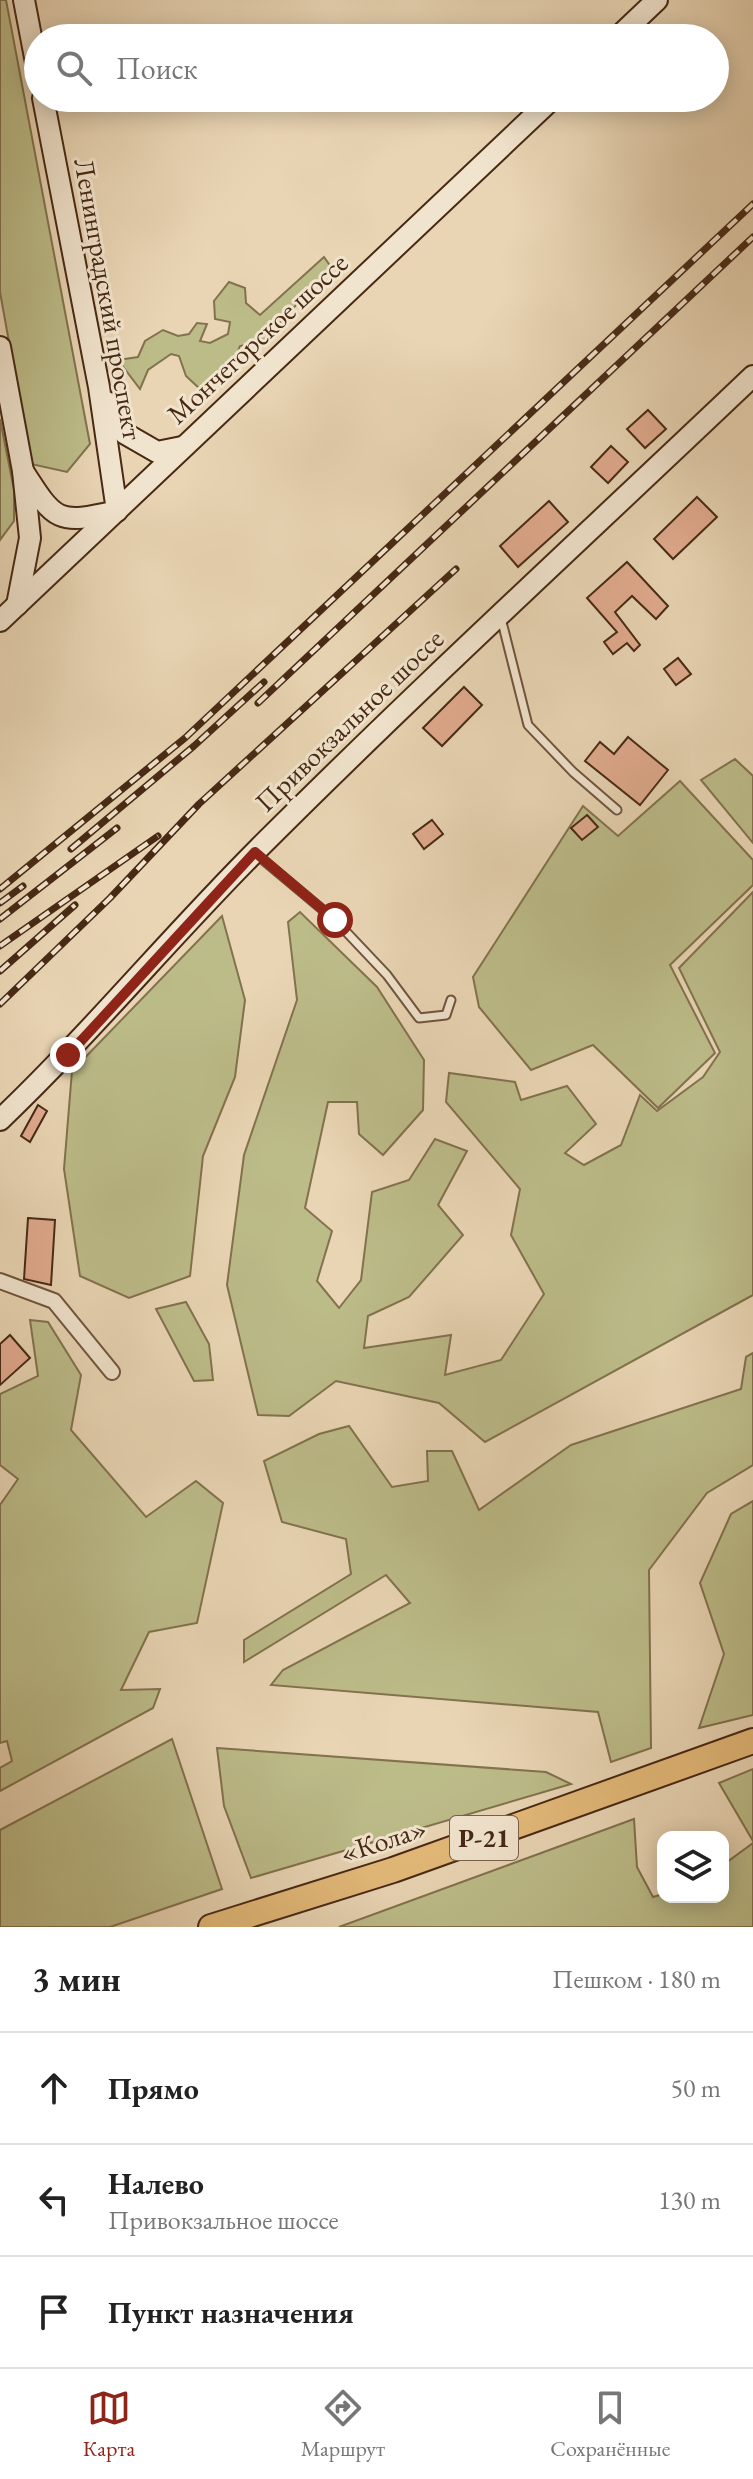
<!DOCTYPE html>
<html lang="ru">
<meta charset="utf-8">
<style>
body{margin:0;font-family:"EB Garamond",serif;background:#f6f6f6;color:#222}
.controls{position:absolute;right:24px;bottom:24px;display:grid;overflow:hidden;border-radius:16px;box-shadow:0 4px 20px #0003}
.controls button{width:72px;height:72px;display:grid;place-items:center;padding:0;border:0;border-bottom:2px solid #e0e0e0;background:#fff;color:#222;font:40px sans-serif}
.stop{position:absolute;width:24px;height:24px;margin:-18px;border:6px solid #8f2418;border-radius:50%;background:#fff}
.stop.end{background:#8f2418;border-color:#fff;box-shadow:0 2px 8px #0008}
.list{margin:0;padding:0;list-style:none}
h2{display:flex;justify-content:space-between;align-items:center;height:104px;margin:0;padding:0 32px;font-size:34px}
h2 small{font-size:26px;font-weight:400;color:#767676}
.list li{display:grid;grid-template-columns:52px 1fr auto;gap:24px;align-items:center;box-sizing:border-box;height:112px;padding:0 32px;border-top:2px solid #e0e0e0}
.list b{display:block;font-size:30px;white-space:nowrap}
.list p{margin:0;font-size:26px;white-space:nowrap;color:#767676}
.list em{font-size:26px;font-style:normal;color:#767676}
.icon{flex:none;width:44px;height:44px;fill:none;stroke:currentColor;stroke-width:2;stroke-linecap:round;stroke-linejoin:round}
.map{position:relative;flex:none;width:753px;height:1927px;overflow:hidden}
.search{position:absolute;background:#fff;box-shadow:0 4px 20px #0003;left:24px;right:24px;top:24px;height:88px;display:flex;align-items:center;gap:20px;box-sizing:border-box;padding:0 28px;border-radius:44px;color:#767676;font-size:30px}
.sheet{height:440px;background:#fff}
nav{display:flex;justify-content:space-around;align-items:center;box-sizing:border-box;height:112px;border-top:2px solid #e0e0e0;background:#fff;font-size:22px;color:#767676}
nav a{display:grid;justify-items:center;gap:4px}
nav .on{color:#8f2418}
.map>svg:first-child{display:block}
.green{fill:#bcbc89;stroke:#82724e;stroke-width:2}
.building{fill:#e1ab8f;stroke:#472914;stroke-width:2}
.lines{fill:none;stroke-linecap:round;stroke-linejoin:round}
.lane-casing{stroke:#70543c;stroke-width:11}
.street-casing{stroke:#70543c;stroke-width:18}
.secondary-casing{stroke:#472914;stroke-width:24}
.highway-casing{stroke:#472914;stroke-width:28}
.lane{stroke:#f1e4ce;stroke-width:7}
.street{stroke:#f1e4ce;stroke-width:14}
.secondary{stroke:#f1e4ce;stroke-width:20}
.highway{stroke:#e4ba7a;stroke-width:24}
.rail-casing{stroke:#472914;stroke-width:7}
.rail{stroke:#f1e4ce;stroke-width:4;stroke-dasharray:12;stroke-linecap:butt}
.route{stroke:#8f2418;stroke-width:10}
.labels{text-anchor:middle;dominant-baseline:central;stroke-width:6;stroke-linejoin:round;paint-order:stroke}
.shield{fill:#f1e4ce;stroke:#7a614c;stroke-width:2}
.shield-label{font-size:26px;font-weight:bold;fill:#472914}
.street-label{font-size:28px;fill:#472914;stroke:#f1e4ce}
</style>
<div class="map">
<svg width="753" height="1927" viewBox="0 0 753 1927">
<rect width="100%" height="100%" fill="#e9d5b4"/>
<filter id="stains"><feTurbulence type="fractalNoise" baseFrequency=".0025" numOctaves="4"/><feColorMatrix values="0 0 0 0 .2 0 0 0 0 .09 0 0 0 0 .02 0 0 0 .5 -.17"/></filter>
<radialGradient id="worn" r=".72"><stop offset=".6" stop-color="#630" stop-opacity="0"/><stop offset="1" stop-color="#630" stop-opacity=".3"/></radialGradient>
<g class="green">
<path d="M0,0H6L90,444L67,472L31,464L0,292Z"/>
<path d="M324,257L331,267L263,341L240,346C232,367 220,380 200,389L186,376L179,356L171,354L148,370L140,389L118,360L138,357L145,341L163,330L178,336L189,334L197,323L207,324L200,341L210,343L228,334L230,322L215,319L214,301L229,282L245,288L246,303L260,315Z"/>
<path d="M0,419L14,490V521L0,540Z"/>
<path d="M735,759L753,776V843L701,780Z"/>
<path d="M680,781L753,860V885L670,965L715,1053L658,1108L593,1045L531,1070L479,1007L473,977L583,806L618,836Z"/>
<path d="M753,892V1295L485,1442L439,1403L336,1381L289,1416L258,1415L227,1285L244,1155L297,1000L288,922L300,912L377,987L424,1060L423,1110L383,1155L359,1134L357,1102H328L305,1208L332,1231L317,1281L339,1308L361,1280L372,1192L409,1180L435,1139L467,1151L438,1205L463,1235L409,1297L368,1316L364,1348L451,1335L445,1375L501,1360L544,1294L511,1235L520,1189L446,1102L449,1073L515,1082L521,1100L567,1086L596,1124L565,1153L584,1165L621,1145L640,1095L657,1111L703,1077L720,1052L679,968Z"/>
<path d="M222,916L245,1000L235,1077L203,1156L190,1276L129,1298L80,1276L64,1169L72,1071Z"/>
<path d="M186,1302L209,1344L213,1380L194,1381L156,1309Z"/>
<path d="M30,1320L48,1322L81,1375L71,1430L146,1517L196,1481L223,1503L197,1623L149,1632L121,1690L160,1689L153,1708L0,1791V1768L12,1761L7,1741L0,1743V1505L18,1479L0,1465V1394L38,1376Z"/>
<path d="M753,1353V1465L707,1493L649,1570L651,1748L611,1762L598,1712L271,1685L283,1670L410,1603L386,1575L244,1662V1640L351,1574L346,1539L282,1522L264,1461L319,1434L349,1426L392,1487L428,1481L427,1451H452L479,1510L571,1445L741,1389L746,1357Z"/>
<path d="M753,1501V1715L699,1728L724,1654L700,1583L731,1514Z"/>
<path d="M172,1739L222,1889L110,1927H0V1830Z"/>
<path d="M217,1748L546,1772L571,1784L251,1878L224,1806Z"/>
<path d="M753,1769V1841L719,1783Z"/>
<path d="M634,1819L637,1867L653,1897L663,1894V1897H723V1865L753,1843V1927H339Z"/>
</g>
<g class="building">
<path d="M648,410L666,429L645,448L627,429Z"/>
<path d="M611,446L628,462L608,483L591,467Z"/>
<path d="M697,497L717,517L673,559L654,539Z"/>
<path d="M549,501L568,522L518,567L500,546Z"/>
<path d="M627,562L668,606L656,619L632,596L615,612L640,645L634,651L627,643L613,654L604,642L617,632L587,598Z"/>
<path d="M678,658L691,674L676,685L664,669Z"/>
<path d="M464,687L482,705L442,746L423,728Z"/>
<path d="M628,737L668,770L640,805L585,761L600,742L614,754Z"/>
<path d="M587,815L598,827L582,840L571,828Z"/>
<path d="M432,820L443,834L424,849L413,834Z"/>
<path d="M38,1105L47,1111L30,1142L21,1136Z"/>
<path d="M28,1218L55,1220L51,1285L24,1279Z"/>
<path d="M10,1335L30,1358L0,1385V1344Z"/>
</g>
<g class="lines">
<defs>
<g id="lane">
<path d="M501,618L528,725L573,772L617,810"/>
<path d="M256,854L335,920L387,975L419,1018L446,1015L451,1000"/>
</g>
<path id="street" d="M0,1281L54,1301L112,1372"/>
<g id="secondary">
<path d="M24,0L38,73"/>
<path d="M617,38L657,0"/>
<path d="M0,347L23,471L30,538L17,605"/>
<path d="M107,402L124,433L157,452L182,447"/>
<path d="M23,471C55,521 57,525 117,511L99,387L43,98"/>
<path d="M0,621L553,98"/>
<path d="M0,1120C91,1033 170,937 259,848C420,687 588,533 753,376"/>
</g>
<path id="highway" d="M211,1927L393,1870L753,1741"/>
</defs>
<use href="#lane" class="lane-casing"/>
<use href="#street" class="street-casing"/>
<use href="#secondary" class="secondary-casing"/>
<use href="#highway" class="highway-casing"/>
<use href="#lane" class="lane"/>
<use href="#street" class="street"/>
<use href="#secondary" class="secondary"/>
<use href="#highway" class="highway"/>
<defs>
<g id="rail">
<path d="M258,703L753,237"/>
<path d="M71,849L194,746L264,682"/>
<path d="M0,889L185,738L753,204"/>
<path d="M0,903L23,886"/>
<path d="M0,919L117,828"/>
<path d="M0,946L158,836"/>
<path d="M0,971L75,905"/>
<path d="M0,1004L110,898L199,804L456,569"/>
</g>
</defs>
<use href="#rail" class="rail-casing"/>
<use href="#rail" class="rail"/>
</g>
<g class="lines">
<path class="route" d="M68,1055L255,852L335,920"/>
</g>
<g class="labels">
<rect class="shield" x="450" y="1816" width="68" height="44" rx="6"/>
<g class="shield-label">
<text x="484" y="1838">Р-21</text>
</g>
<g class="street-label">
<text transform="translate(109 299) rotate(80)">Ленинградский проспект</text>
<text transform="translate(257 338) rotate(-43)">Мончегорское шоссе</text>
<text transform="translate(349 720) rotate(-44)">Привокзальное шоссе</text>
<text transform="translate(383 1840) rotate(-18)">«Кола»</text>
</g>
</g>
<rect width="100%" height="100%" filter="url(#stains)"/>
<rect width="100%" height="100%" fill="url(#worn)"/>
</svg>
<div class="controls">
<button><svg class="icon" aria-label="layers" viewBox="0 0 24 24"><path d="M12 4l9 5-9 5-9-5zM3 14l9 5 9-5"/></svg></button>
</div>
<div class="stop" style="left:335px;top:920px"></div>
<div class="stop end" style="left:68px;top:1055px"></div>
<div class="search"><svg class="icon" aria-label="search" viewBox="0 0 24 24"><circle cx="10" cy="10" r="6"/><path d="M15 15l6 6"/></svg>Поиск</div>
</div>
<section class="sheet">
<h2>3 мин<small>Пешком · 180 m</small></h2>
<ul class="list">
<li><svg class="icon" aria-label="ahead" viewBox="0 0 24 24"><path d="M12 20V5M6 11l6-6 6 6"/></svg><div><b>Прямо</b></div><em>50 m</em></li>
<li><svg class="icon" aria-label="left" viewBox="0 0 24 24"><path d="M17 20v-9H6M10 6l-5 5 5 5"/></svg><div><b>Налево</b><p>Привокзальное шоссе</p></div><em>130 m</em></li>
<li><svg class="icon" aria-label="arrive" viewBox="0 0 24 24"><path d="M6 21V4h12l-3 4 3 4H6"/></svg><div><b>Пункт назначения</b></div></li>
</ul>
</section>
<nav>
<a class="on"><svg class="icon" aria-label="map" viewBox="0 0 24 24"><path d="M3 6l6-2 6 2 6-2v14l-6 2-6-2-6 2zM9 4v14M15 6v14"/></svg>Карта</a>
<a><svg class="icon" aria-label="directions" viewBox="0 0 24 24"><path d="M12 3l9 9-9 9-9-9zM9 14v-3h6M13 9l2 2-2 2"/></svg>Маршрут</a>
<a><svg class="icon" aria-label="saved" viewBox="0 0 24 24"><path d="M7 4h10v16l-5-4-5 4z"/></svg>Сохранённые</a>
</nav>
